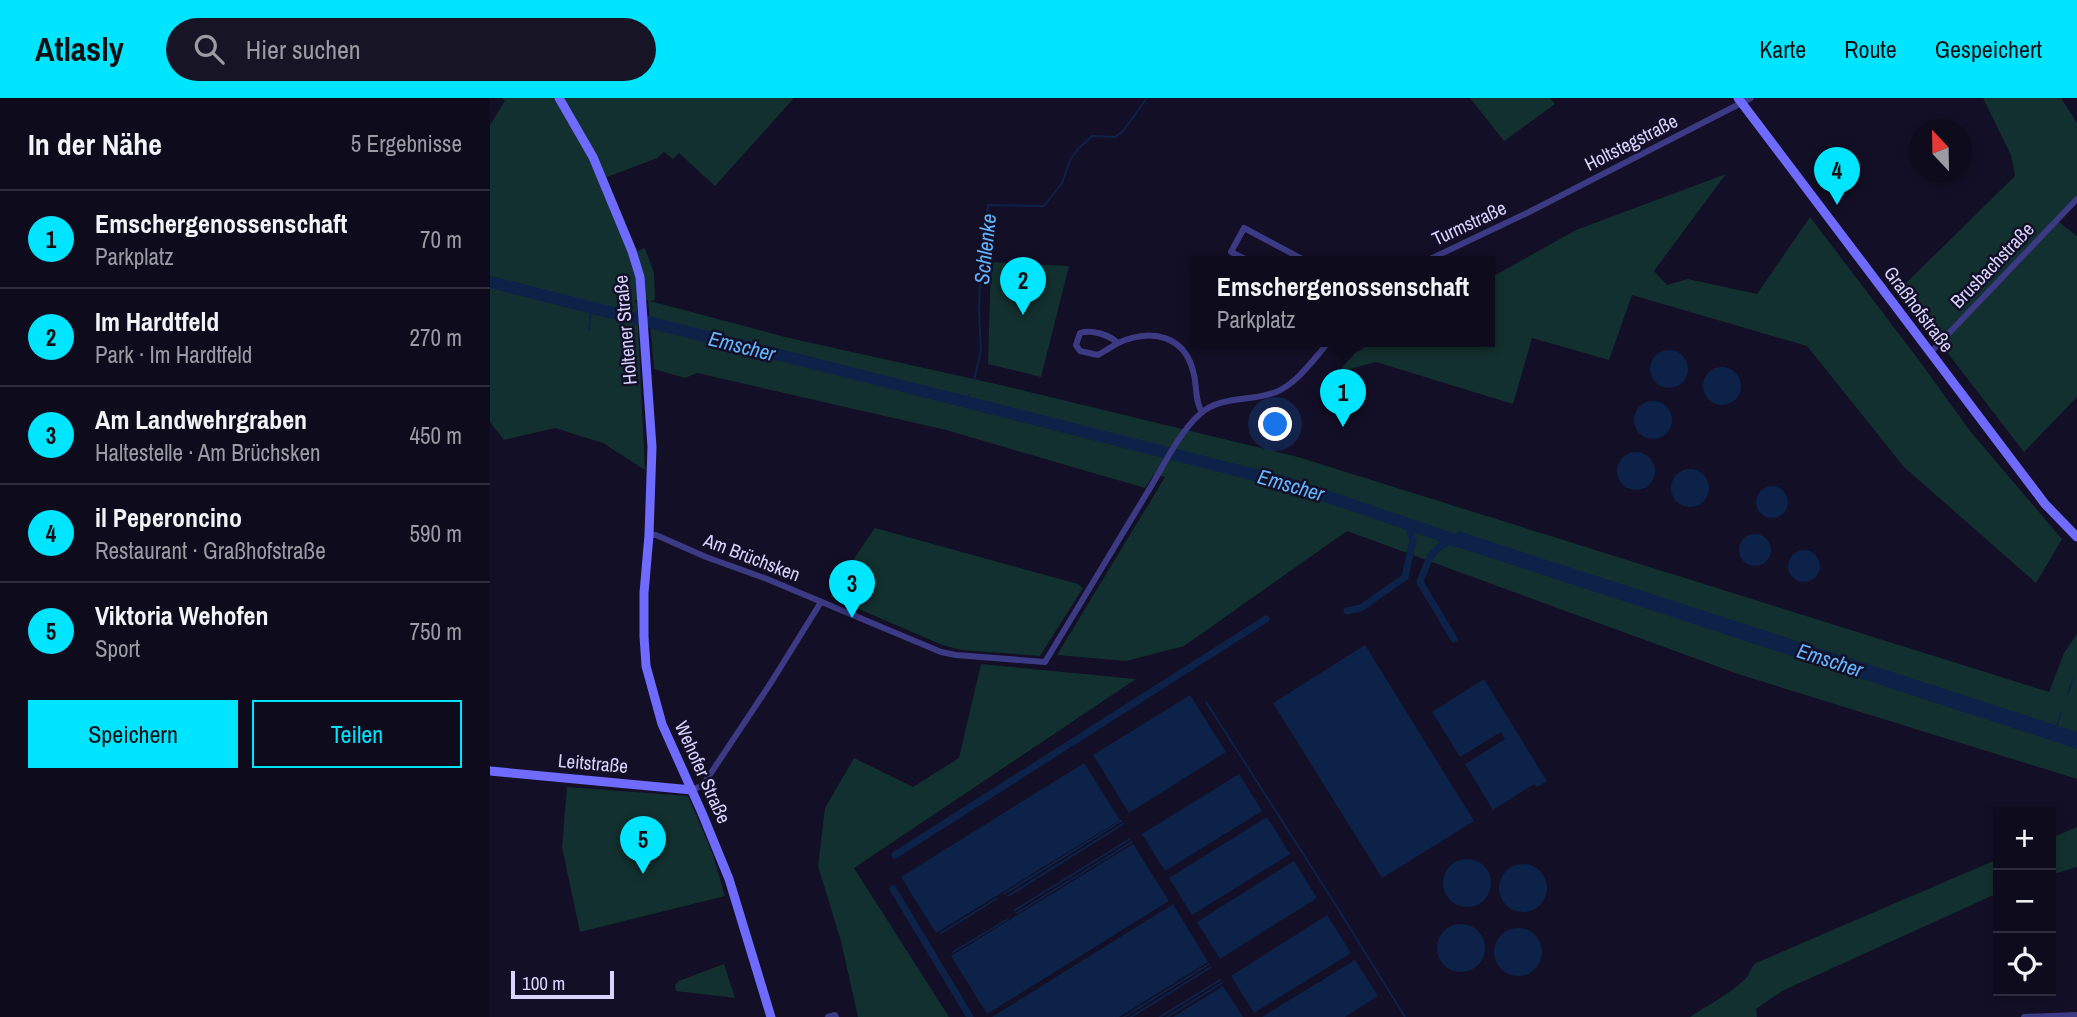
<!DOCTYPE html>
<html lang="de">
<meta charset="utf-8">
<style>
body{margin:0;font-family:"Archivo Narrow",sans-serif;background:#171425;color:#f1f3f6}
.controls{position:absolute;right:21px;bottom:21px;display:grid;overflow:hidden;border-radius:0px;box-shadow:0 4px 10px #0003}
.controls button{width:63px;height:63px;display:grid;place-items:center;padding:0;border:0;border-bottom:2px solid #2e2b3b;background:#0e0b1c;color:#f1f3f6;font:35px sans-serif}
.compass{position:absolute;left:1419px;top:21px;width:63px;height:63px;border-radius:50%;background:#0e0b1c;box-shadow:0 4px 10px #0003;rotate:338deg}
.scale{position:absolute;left:21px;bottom:18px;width:103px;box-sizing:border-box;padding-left:7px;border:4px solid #d9d4ff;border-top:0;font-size:19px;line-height:24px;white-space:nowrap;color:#d9d4ff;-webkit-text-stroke:5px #130f26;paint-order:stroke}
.you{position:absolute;left:786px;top:327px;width:24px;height:24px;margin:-18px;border:5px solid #fff;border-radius:50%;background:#1a73e8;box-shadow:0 0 0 10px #1a73e833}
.badge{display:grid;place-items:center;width:46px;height:46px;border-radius:50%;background:#00e5ff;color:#111;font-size:23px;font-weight:700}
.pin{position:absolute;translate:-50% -58px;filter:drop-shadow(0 2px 4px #0008)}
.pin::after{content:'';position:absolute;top:37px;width:24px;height:21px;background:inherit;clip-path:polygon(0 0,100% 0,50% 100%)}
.popup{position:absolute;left:701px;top:158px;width:304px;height:91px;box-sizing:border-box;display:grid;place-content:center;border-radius:0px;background:#0e0b1c;filter:drop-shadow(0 2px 5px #0005);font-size:23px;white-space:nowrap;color:#9b9ba3}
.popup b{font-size:26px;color:#f1f3f6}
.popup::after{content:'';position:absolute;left:50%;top:100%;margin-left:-14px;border:14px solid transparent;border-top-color:#0e0b1c}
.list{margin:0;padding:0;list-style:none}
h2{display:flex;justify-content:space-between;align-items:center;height:91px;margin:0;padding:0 28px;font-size:30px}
h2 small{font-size:23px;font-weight:400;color:#9b9ba3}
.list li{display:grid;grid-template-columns:46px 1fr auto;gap:21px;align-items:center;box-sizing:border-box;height:98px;padding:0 28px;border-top:2px solid #2e2b3b}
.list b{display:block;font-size:26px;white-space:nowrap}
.list p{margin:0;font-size:23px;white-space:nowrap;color:#9b9ba3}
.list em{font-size:23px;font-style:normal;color:#9b9ba3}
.actions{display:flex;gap:14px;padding:21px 28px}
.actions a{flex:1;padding:16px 0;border:2px solid #00e5ff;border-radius:0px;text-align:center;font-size:24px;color:#00e5ff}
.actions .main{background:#00e5ff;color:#111}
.icon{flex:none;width:38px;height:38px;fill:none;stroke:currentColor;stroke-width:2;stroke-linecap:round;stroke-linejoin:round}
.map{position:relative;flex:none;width:1587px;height:919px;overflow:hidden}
header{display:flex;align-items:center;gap:42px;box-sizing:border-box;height:98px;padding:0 35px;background:#00e5ff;color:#111}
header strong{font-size:33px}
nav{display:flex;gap:38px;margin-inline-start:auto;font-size:24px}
.search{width:490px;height:63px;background:#171425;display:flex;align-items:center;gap:18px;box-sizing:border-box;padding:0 24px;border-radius:38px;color:#9b9ba3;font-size:26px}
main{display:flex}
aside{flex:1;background:#0e0b1c}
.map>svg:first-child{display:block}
.green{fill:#12302f}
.water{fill:#0c2248}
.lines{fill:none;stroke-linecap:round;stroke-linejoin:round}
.stream{stroke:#0c2248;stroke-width:2}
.canal{stroke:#0c2248;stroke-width:7}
.river{stroke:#0c2248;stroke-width:12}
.street{stroke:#3d3a85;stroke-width:6}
.secondary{stroke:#6f6bff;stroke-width:9}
.labels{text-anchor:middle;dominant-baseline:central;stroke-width:5;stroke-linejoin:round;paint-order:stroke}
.street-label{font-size:19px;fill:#d9d4ff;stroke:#130f26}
.water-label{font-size:21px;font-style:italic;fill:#62b6ff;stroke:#130f26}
</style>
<header>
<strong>Atlasly</strong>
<div class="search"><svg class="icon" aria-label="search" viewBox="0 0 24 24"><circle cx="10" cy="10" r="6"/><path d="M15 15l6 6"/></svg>Hier suchen</div>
<nav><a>Karte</a><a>Route</a><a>Gespeichert</a></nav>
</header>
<main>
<aside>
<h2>In der Nähe<small>5 Ergebnisse</small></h2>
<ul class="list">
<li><span class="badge">1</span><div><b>Emschergenossenschaft</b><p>Parkplatz</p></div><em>70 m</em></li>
<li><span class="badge">2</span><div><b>Im Hardtfeld</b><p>Park · Im Hardtfeld</p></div><em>270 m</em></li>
<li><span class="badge">3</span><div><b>Am Landwehrgraben</b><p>Haltestelle · Am Brüchsken</p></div><em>450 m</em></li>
<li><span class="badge">4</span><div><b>il Peperoncino</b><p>Restaurant · Graßhofstraße</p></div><em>590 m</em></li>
<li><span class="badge">5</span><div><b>Viktoria Wehofen</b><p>Sport</p></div><em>750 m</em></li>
</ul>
<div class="actions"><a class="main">Speichern</a><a>Teilen</a></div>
</aside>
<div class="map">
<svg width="1587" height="919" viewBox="0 0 1587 919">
<rect width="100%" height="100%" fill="#130f26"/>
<g class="green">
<path d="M12,0H304L225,88L189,55L183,61L174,54L167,60L109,82L139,156L155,150L164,175L165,202L160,203L299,240L506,286L808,359L1559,594L1574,555L1587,536V681L1248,576L857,433L694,548L636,563L567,557L675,379L664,376L655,390L456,332L207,275L195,280L164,271L158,202H144L147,206L155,372L113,345L65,330L14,342L0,324V27L15,3Z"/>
<path d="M980,0H1060L1065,6L1014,43Z"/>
<path d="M1493,0H1571L1587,25V98L1565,121L1587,138V299L1534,354L1409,192L1525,78L1521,57Z"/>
<path d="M1236,76L1164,173L1177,187L1198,181L1267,196L1320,119L1431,265L1480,333L1572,441L1546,485L1414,369L1317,248L1142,197L1119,262L1042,240L1023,306L886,264L848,274L865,255L886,243H1000V180L1086,132Z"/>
<path d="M501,164L579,168L551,279L498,266Z"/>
<path d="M385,430L588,486L593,490L550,558L472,552L452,547L341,499L343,491Z"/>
<path d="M491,566L646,581L364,770L459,919H368L351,843L328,768L335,710L364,660L423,689L469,660Z"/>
<path d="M77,689L198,698L222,754L235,798L90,834L72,749Z"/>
<path d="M1587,729V769L1561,777V740Z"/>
<path d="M1508,761V795L1292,893L1266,911L1267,919H1200C1216,908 1245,893 1257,879C1260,874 1261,869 1266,865Z"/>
<path d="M234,866L245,900L186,893L185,887L189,883Z"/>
</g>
<g class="water">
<circle cx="1179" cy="271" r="19"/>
<circle cx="1232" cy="288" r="19"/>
<circle cx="1163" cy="322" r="19"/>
<circle cx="1146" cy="373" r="19"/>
<circle cx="1200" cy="390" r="19"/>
<circle cx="1282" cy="404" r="16"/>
<path d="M968,433L1587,634V651L967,449L960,448Z"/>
<circle cx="1265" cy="452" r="16"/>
<circle cx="1314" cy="468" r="16"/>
<path d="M875,547L984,723L892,780L783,605Z"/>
<path d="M994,581L1057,683L1047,689L1044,686L1003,712L975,666L1015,641L1011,634L970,659L942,614Z"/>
<path d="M700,597L736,654L639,715L603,657Z"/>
<path d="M594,665L630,722L446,835L411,779Z"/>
<path d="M749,676L772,713L675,773L652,736Z"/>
<path d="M777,719L800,756L702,817L679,780Z"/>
<path d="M643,746L679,803L497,916L461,858Z"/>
<circle cx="977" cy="785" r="24"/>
<path d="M804,763L827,800L730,861L707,824Z"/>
<circle cx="1033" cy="790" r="24"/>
<path d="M683,806L718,864L629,919H502Z"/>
<path d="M837,817L861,855L764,915L741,878Z"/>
<circle cx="971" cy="850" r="24"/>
<circle cx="1028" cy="854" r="24"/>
<path d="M865,862L888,898L855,919H772Z"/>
<path d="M733,888L753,919H683Z"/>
</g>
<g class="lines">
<g class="stream">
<path d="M99,232L101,209"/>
<path d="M484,282L491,253L489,213L491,161L498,107L554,108L572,85L580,62L588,51L602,38L625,39L633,33L657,0"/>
<path d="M477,303L479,296"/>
<path d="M1578,596L1583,580"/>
<path d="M716,604L842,801L915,919"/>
<path d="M1567,627L1571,615"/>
<path d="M514,796L631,723"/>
<path d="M518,798L633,726"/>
<path d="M525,812L640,741"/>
<path d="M527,815L642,744"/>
<path d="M451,835L506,801"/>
<path d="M463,854L518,821"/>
<path d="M634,919L719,866"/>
<path d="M641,919L721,869"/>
<path d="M670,919L730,882"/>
<path d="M677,919L732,885"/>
</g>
<g class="canal">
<path d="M963,442C940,451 939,461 930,484L964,541"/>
<path d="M857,513L871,510L915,479L923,442L917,426"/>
<path d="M405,757L776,521"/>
<path d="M403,791L480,919"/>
</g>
<path class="river" d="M0,184L797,385L977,446"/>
<g class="street">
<path d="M759,163L741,154L754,130L816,163"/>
<path d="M936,163L1035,116L1261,0"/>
<path d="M628,245L608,257L590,253L586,247L590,235C602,231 619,237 628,245C662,230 696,237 704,277C707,289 705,304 712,314"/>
<path d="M1440,255L1587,101"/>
<path d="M159,437H166L216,459L277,481L451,554L466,557L555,564C589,508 623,451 657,395C672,371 689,334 710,316C731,297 761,304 786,294C808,285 824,260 840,243"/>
<path d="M202,692L213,687L282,583L331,504"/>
<path d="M338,919L345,917L346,919"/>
<path d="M1534,919L1587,917"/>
</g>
<g class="secondary">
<path d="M69,0L103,59L142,153L150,179L162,349L159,437L154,495V538L156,568L172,626L212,715L239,781L281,919"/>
<path d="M1248,0L1555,406L1587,439"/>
<path d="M0,673L202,692"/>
</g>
</g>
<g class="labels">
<g class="street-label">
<text transform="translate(1141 44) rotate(-27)">Holtstegstraße</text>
<text transform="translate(979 125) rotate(-25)">Turmstraße</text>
<text transform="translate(1502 167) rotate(-46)">Brusbachstraße</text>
<text transform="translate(1429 211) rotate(53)">Graßhofstraße</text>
<text transform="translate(135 232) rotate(-95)">Holtener Straße</text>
<text transform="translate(262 459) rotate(21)">Am Brüchsken</text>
<text transform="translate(103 665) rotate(5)">Leitstraße</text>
<text transform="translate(213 674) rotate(66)">Wehofer Straße</text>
</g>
<g class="water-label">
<text transform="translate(495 151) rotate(-84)">Schlenke</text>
<text transform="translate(252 248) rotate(14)">Emscher</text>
<text transform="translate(801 387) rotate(16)">Emscher</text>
<text transform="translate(1340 562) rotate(18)">Emscher</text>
</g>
</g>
</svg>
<div class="controls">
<button>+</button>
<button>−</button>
<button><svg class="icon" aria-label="locate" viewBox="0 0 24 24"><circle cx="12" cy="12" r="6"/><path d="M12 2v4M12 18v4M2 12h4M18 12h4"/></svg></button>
</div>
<svg class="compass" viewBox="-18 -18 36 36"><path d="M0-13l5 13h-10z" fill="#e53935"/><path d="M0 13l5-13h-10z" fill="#9b9ba3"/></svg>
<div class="scale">100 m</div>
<div class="you"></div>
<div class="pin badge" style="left:853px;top:329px">1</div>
<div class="popup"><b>Emschergenossenschaft</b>Parkplatz</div>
<div class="pin badge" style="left:533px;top:217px">2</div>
<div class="pin badge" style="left:362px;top:520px">3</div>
<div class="pin badge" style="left:1347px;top:107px">4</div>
<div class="pin badge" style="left:153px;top:776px">5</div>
</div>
</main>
